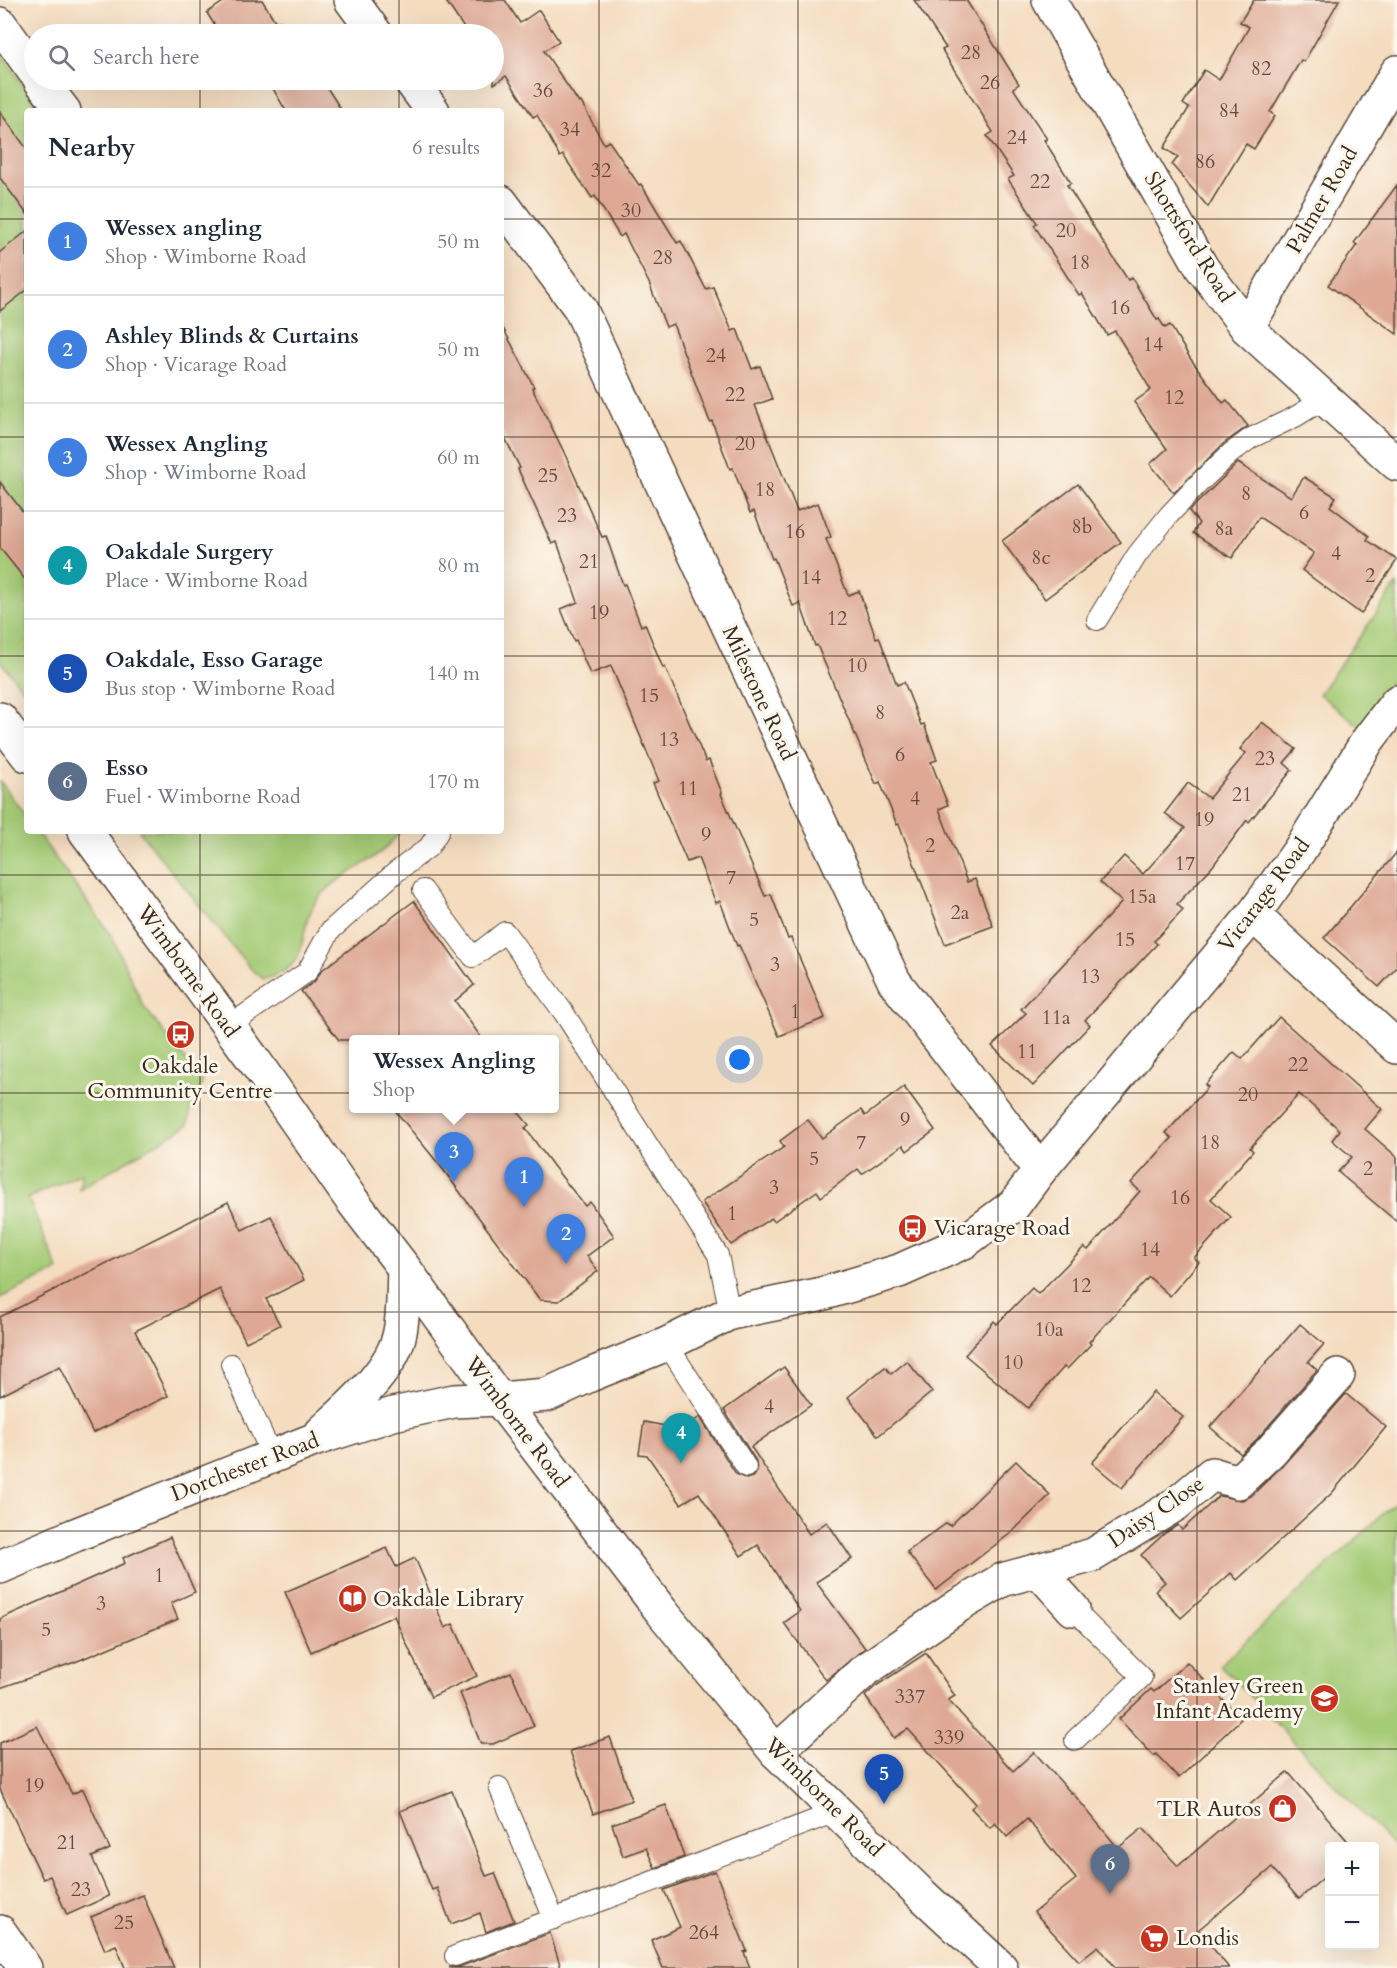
<!DOCTYPE html>
<meta charset="utf-8">
<style>
body{margin:0;font-family:Cardo,serif;background:#f2f2f3;color:#1f2937}
.controls{position:absolute;right:18px;bottom:18px;display:grid;overflow:hidden;border-radius:6px;box-shadow:0 6px 24px #0002}
.controls button{width:54px;height:54px;display:grid;place-items:center;padding:0;border:0;border-bottom:2px solid #e0e1e3;background:#fff;color:#1f2937;font:30px sans-serif}
.you{position:absolute;left:740px;top:1060px;width:21px;height:21px;margin:-15px;border:4px solid #fff;border-radius:50%;background:#1a73e8;box-shadow:0 0 0 9px #1a73e833}
.badge{display:grid;place-items:center;width:39px;height:39px;border-radius:50%;background:#111827;color:#fff;font-size:20px;font-weight:700}
.pin{position:absolute;translate:-50% -50px;filter:drop-shadow(0 2px 3px #0008)}
.pin::after{content:'';position:absolute;top:32px;width:21px;height:18px;background:inherit;clip-path:polygon(0 0,100% 0,50% 100%)}
.popup{position:absolute;left:349px;top:1035px;width:210px;height:78px;box-sizing:border-box;display:grid;place-content:center;border-radius:6px;background:#fff;filter:drop-shadow(0 2px 4px #0005);font-size:20px;white-space:nowrap;color:#747a83}
.popup b{font-size:22px;color:#1f2937}
.popup::after{content:'';position:absolute;left:50%;top:100%;margin-left:-12px;border:12px solid transparent;border-top-color:#fff}
.list{margin:0;padding:0;list-style:none}
h2{display:flex;justify-content:space-between;align-items:center;height:78px;margin:0;padding:0 24px;font-size:26px}
h2 small{font-size:20px;font-weight:400;color:#747a83}
.list li{display:grid;grid-template-columns:39px 1fr auto;gap:18px;align-items:center;box-sizing:border-box;height:108px;padding:0 24px;border-top:2px solid #e0e1e3}
.list b{display:block;font-size:22px;white-space:nowrap}
.list p{margin:0;font-size:20px;white-space:nowrap;color:#747a83}
.list em{font-size:20px;font-style:normal;color:#747a83}
.icon{flex:none;width:33px;height:33px;fill:none;stroke:currentColor;stroke-width:2;stroke-linecap:round;stroke-linejoin:round}
.map{position:relative;flex:none;width:1397px;height:1968px;overflow:hidden}
.search{position:absolute;background:#fff;box-shadow:0 6px 24px #0002;left:24px;top:24px;width:480px;height:66px;display:flex;align-items:center;gap:15px;box-sizing:border-box;padding:0 21px;border-radius:33px;color:#747a83;font-size:22px}
.panel{position:absolute;background:#fff;box-shadow:0 6px 24px #0002;left:24px;top:108px;width:480px;height:726px;border-radius:6px}
.map>svg:first-child{display:block}
.green{fill:#a4cb76;stroke:#707a4a;stroke-width:1.5}
.building{fill:#dea894}
.lines{fill:none;stroke-linecap:round;stroke-linejoin:round}
.lane-casing{stroke:#574536;stroke-width:22}
.street-casing{stroke:#574536;stroke-width:36}
.secondary-casing{stroke:#574536;stroke-width:36}
.highway-casing{stroke:#574536;stroke-width:36}
.lane{stroke:#fff;stroke-width:20}
.street{stroke:#fff;stroke-width:33}
.secondary{stroke:#fff;stroke-width:33}
.highway{stroke:#fff;stroke-width:33}
.grid{fill:none;stroke:#3b2a1e;stroke-width:1.5;stroke-opacity:0.55}
.labels{text-anchor:middle;dominant-baseline:central;stroke-width:6;stroke-linejoin:round;paint-order:stroke}
.number-label{font-size:20px;fill:#644a3c}
.street-label{font-size:22px;fill:#3b2a1e;stroke:#fbf7ec}
.poi-label{font-size:22px;fill:#3b2a1e;stroke:#fbf7ec;text-anchor:start}
</style>
<div class="map">
<svg width="1397" height="1968" viewBox="0 0 1397 1968">
<rect width="100%" height="100%" fill="#fbf7ec"/>
<filter id="ink" filterUnits="userSpaceOnUse"><feTurbulence type="fractalNoise" baseFrequency=".0167" numOctaves="2"/><feDisplacementMap in="SourceGraphic" scale="12" xChannelSelector="R" yChannelSelector="G"/><feConvolveMatrix kernelMatrix="1 2 1 2 8 2 1 2 1" color-interpolation-filters="sRGB"/></filter>
<filter id="wash" filterUnits="userSpaceOnUse"><feTurbulence type="fractalNoise" baseFrequency=".008" numOctaves="4" result="noise"/><feDisplacementMap in="SourceGraphic" scale="24" xChannelSelector="R" yChannelSelector="G"/><feGaussianBlur stdDeviation="1.35" result="paint"/><feColorMatrix in="noise" values="0 0 0 0 0 0 0 0 0 0 0 0 0 0 0 0 0 1.4 0 .05"/><feComposite in="paint" operator="in"/></filter>
<g filter="url(#wash)">
<rect width="100%" height="100%" fill="#f4dcbf"/>
<g class="green">
<path d="M0,51L41,111H27V694L0,661Z"/>
<path d="M1397,584V673L1362,728L1319,694Z"/>
<path d="M0,781L27,818V831H36L111,935L144,1007L203,1082L192,1102L188,1125L79,1189L82,1173L28,1198L58,1270L0,1298Z"/>
<path d="M139,831H401C395,838 389,845 382,851C362,868 336,877 319,898C293,929 317,968 263,979L250,968Z"/>
<path d="M1397,1501V1849L1220,1665Z"/>
</g>
<g id="blocks">
<g class="building">
<path d="M226,0H262L277,24L280,21L288,34H220L207,13Z"/>
<path d="M445,0H505L520,23L539,10L559,41L544,51L579,103L581,102L604,144L609,141L639,185L641,184L677,243L681,241L706,289L713,287L732,331L737,329L752,369L760,366L772,399L755,405L797,511L818,503L831,537L826,539L848,595L859,591L876,638L879,637L897,685L904,682L921,725L924,724L937,760L931,762L948,805L939,809L967,882L975,879L993,926L945,944L899,824L897,825L880,782L876,784L817,645L815,646L800,603L793,606L774,558L772,559L754,511L750,513L733,468L730,469L712,421L710,422L673,324L666,327L649,283L624,234L620,237L595,196L592,198L563,155L560,157L537,115L533,117L506,76L494,84V34H468Z"/>
<path d="M914,0H966L1019,84L1013,88L1047,139L1044,140L1071,183L1067,185L1098,234L1128,280L1132,278L1157,320L1159,319L1165,328L1170,325L1190,358L1223,403L1227,400L1248,426L1223,444L1174,493L1150,464L1167,449L1134,402L1151,390L1115,331L1107,335L1082,293L1079,295L1034,225L1037,223L1008,179L1014,176L987,136L993,132L942,50L946,48Z"/>
<path d="M1254,0H1339L1304,62L1301,60L1270,112L1275,116L1254,149L1246,144L1208,207L1172,165L1178,157L1164,148L1189,108L1183,104L1204,70L1219,80L1249,27L1240,22Z"/>
<path d="M268,80H322L342,111H286Z"/>
<path d="M0,112L27,149V214L0,178Z"/>
<path d="M1397,185V334L1328,285L1357,245L1354,243Z"/>
<path d="M27,231V290L0,311V252Z"/>
<path d="M501,324L534,387L532,388L563,450L602,537L606,536L623,585L625,584L641,626L645,624L663,668L665,667L706,762L709,760L722,793L721,794L765,896L771,894L788,939L791,938L825,1018L779,1036L739,945L737,946L720,901L716,903L698,858L687,862L653,783L659,781L611,666L590,674L576,640L574,641L561,609L578,602L557,542L552,544L518,469L520,468L501,430Z"/>
<path d="M1238,463L1291,497L1304,477L1336,497L1330,506L1369,536L1367,540L1397,560L1361,614L1302,570L1314,553L1259,517L1232,558L1193,533L1199,523L1189,511Z"/>
<path d="M0,482L27,517V582L0,548Z"/>
<path d="M1078,484L1121,542L1045,599L1002,541Z"/>
<path d="M1262,722L1296,749L1284,763L1292,770L1249,822L1247,820L1212,867L1177,904L1183,910L1154,941L1157,944L1085,1020L1090,1025L1033,1086L992,1046L1026,1013L1021,1009L1122,902L1100,882L1124,856L1143,874L1185,828L1165,813L1188,783L1209,798L1246,753L1240,749Z"/>
<path d="M1397,852V967L1379,987L1324,938Z"/>
<path d="M414,901L474,985L455,1001L483,1040H339L301,991L314,982L322,970Z"/>
<path d="M1279,1017L1382,1109L1365,1129L1397,1157V1222L1338,1172L1352,1157L1332,1140L1340,1130L1299,1094L1250,1148L1253,1151L1211,1199L1231,1217L1194,1258L1199,1262L1170,1296L1149,1277L1089,1342L1091,1344L1067,1369L1064,1367L1028,1408L965,1355L994,1321L997,1324L1032,1288L1038,1294L1084,1247L1088,1250L1140,1191L1131,1183L1172,1138L1166,1133L1208,1087L1205,1085L1234,1052L1242,1059Z"/>
<path d="M904,1087L935,1130L907,1151L903,1145L862,1174L858,1169L821,1197L817,1191L774,1221L771,1218L731,1245L702,1202L784,1147L780,1141L808,1120L822,1138L861,1110L865,1116Z"/>
<path d="M393,1108H515L529,1125L525,1128L554,1167L585,1206L590,1202L614,1236L587,1256L598,1271L559,1301L540,1300L442,1168Z"/>
<path d="M228,1202L242,1230L271,1216L304,1280L266,1299L280,1325L246,1342L220,1289L135,1331L168,1396L93,1433L60,1366L0,1396V1317Z"/>
<path d="M1300,1324L1324,1344L1308,1362L1317,1370L1257,1439L1241,1454L1210,1427Z"/>
<path d="M907,1361L932,1392L878,1436L848,1397L885,1367L891,1374Z"/>
<path d="M784,1367L811,1405L751,1447L809,1534L827,1522L852,1559L816,1582L865,1648L826,1680L784,1623L800,1611L758,1545L741,1556L699,1493L681,1504L647,1455L639,1454L644,1422L682,1429L700,1417L736,1474L746,1479L752,1477L757,1472L756,1461L724,1410Z"/>
<path d="M1153,1392L1183,1417L1122,1488L1092,1463Z"/>
<path d="M1346,1394L1386,1427L1332,1493L1237,1580L1231,1573L1181,1618L1155,1591L1165,1582L1141,1555L1165,1533L1178,1525L1182,1530L1219,1496L1242,1500L1251,1496L1284,1464Z"/>
<path d="M1016,1461L1050,1495L1011,1533L936,1590L907,1552L947,1523L950,1526Z"/>
<path d="M170,1537L195,1592L171,1603L178,1619L75,1662L0,1688V1619L125,1563L123,1558Z"/>
<path d="M387,1548L396,1567L415,1558L445,1628L453,1624L477,1676L431,1697L394,1616L311,1652L285,1592Z"/>
<path d="M926,1653L955,1696L948,1700L1013,1771L1034,1752L1071,1793L1072,1792L1118,1848L1143,1828L1178,1866L1288,1772L1352,1846H1329V1873L1299,1899L1272,1868L1198,1930L1229,1968H1116L1098,1946L1079,1961L1034,1912L1076,1879L1027,1819L1007,1837L995,1823L990,1828L971,1808L976,1804L908,1729L894,1738L865,1696L876,1686Z"/>
<path d="M1187,1662L1241,1719L1179,1778L1156,1754L1154,1756L1119,1719L1151,1689L1154,1692Z"/>
<path d="M511,1672L534,1726L493,1744H481L460,1693Z"/>
<path d="M37,1726L72,1794L83,1789L110,1849L92,1857L109,1896L67,1915L50,1876L43,1879L0,1789V1743Z"/>
<path d="M610,1737L632,1800L593,1814L570,1751Z"/>
<path d="M452,1791L486,1876L495,1873L514,1921L486,1932L480,1913L451,1924L437,1888L432,1890L400,1811Z"/>
<path d="M666,1805L684,1857L655,1868L646,1848L623,1856L612,1824Z"/>
<path d="M715,1871L747,1951L744,1952L750,1968H663L651,1940L680,1927L664,1890Z"/>
<path d="M143,1895L174,1968H125L116,1945L105,1950L91,1917Z"/>
<path d="M550,1933L561,1968H450V1966L459,1967Z"/>
</g>
</g>
</g>
<g filter="url(#ink)">
<use href="#blocks" fill-opacity="0" stroke="#574536" stroke-width="1.5"/>
<g class="lines">
<defs>
<g id="lane">
<path d="M1097,620L1137,555L1169,515L1201,481L1231,453L1251,438L1295,417L1326,398"/>
<path d="M423,890L473,957L505,932L564,1013L718,1255L730,1313"/>
<path d="M229,1026L307,972L330,931L396,872L429,847L439,831"/>
<path d="M667,1344L746,1467"/>
<path d="M231,1364L272,1456"/>
<path d="M1073,1609L1142,1677L1075,1740"/>
<path d="M499,1787L554,1919"/>
<path d="M455,1956L836,1812"/>
</g>
<g id="street">
<path d="M351,0L376,34"/>
<path d="M1049,0L1202,268L1247,328L1397,464"/>
<path d="M0,24L34,71"/>
<path d="M40,80L64,111"/>
<path d="M410,80L433,111"/>
<path d="M501,202L580,308L894,981L1040,1170"/>
<path d="M1247,328L1397,72"/>
<path d="M1253,915L1397,1047"/>
<path d="M499,1399L547,1395L590,1375L667,1344L730,1313L818,1295L899,1271L964,1242L1014,1205L1040,1170L1253,915L1299,851L1368,740L1397,702"/>
<path d="M1038,1570L1073,1609"/>
<path d="M776,1752L864,1671L958,1606L1002,1580L1093,1555L1175,1505L1212,1474L1238,1482L1270,1452L1338,1375"/>
<path d="M0,1932L25,1968"/>
</g>
<g id="secondary">
<path d="M321,1433C349,1407 393,1371 400,1332C404,1311 403,1289 404,1268"/>
<path d="M0,1567L75,1535L316,1439L393,1414L454,1401L499,1399"/>
</g>
<g id="highway">
<path d="M0,719L27,755"/>
<path d="M85,831L256,1063L351,1199L404,1268L499,1399L662,1612L776,1752L919,1892L1001,1968"/>
</g>
</defs>
<use href="#lane" class="lane-casing"/>
<use href="#street" class="street-casing"/>
<use href="#secondary" class="secondary-casing"/>
<use href="#highway" class="highway-casing"/>
<use href="#lane" class="lane"/>
<use href="#street" class="street"/>
<use href="#secondary" class="secondary"/>
<use href="#highway" class="highway"/>
</g>
</g>
<path class="grid" d="M200,0V34M399,0V34M599,0V1968M798,0V1968M998,0V1968M1197,0V1968M200,80V111M399,80V111M0,219H27M501,219H1397M0,437H27M501,437H1397M0,656H27M501,656H1397M200,831V1968M399,831V1968M0,875H1397M0,1093H1397M0,1312H1397M0,1531H1397M0,1749H1397"/>
<defs>
<symbol id="bus-disc" viewBox="-11 -11 22 22"><circle r="9.5" fill="#c8321e" stroke="#fbf7ec"/><path d="M-5-6H5V4H4V6H2V4H-2V6H-4V4H-5ZM-3.5-4V0h7V-4ZM-3.5 1.2v1.5H-2V1.2ZM2 1.2v1.5H3.5V1.2Z" fill="#fff"/></symbol>
<symbol id="library-disc" viewBox="-11 -11 22 22"><circle r="9.5" fill="#c8321e" stroke="#fbf7ec"/><path d="M-6-4Q-3-5.5-.7-3.5V5Q-3 3-6 4ZM6-4Q3-5.5 .7-3.5V5Q3 3 6 4Z" fill="#fff"/></symbol>
<symbol id="school-disc" viewBox="-11 -11 22 22"><circle r="9.5" fill="#c8321e" stroke="#fbf7ec"/><path d="M0-5L7-2L0 1L-7-2ZM-4 1L0 2.5L4 1V4Q0 6-4 4Z" fill="#fff"/></symbol>
<symbol id="shop-disc" viewBox="-11 -11 22 22"><circle r="9.5" fill="#c8321e" stroke="#fbf7ec"/><path d="M-5-2.5h2.3a2.7 3.5 0 0 1 5.4 0H5L5.5 6h-11ZM-1.5-2.5h3a1.5 2.3 0 0 0-3 0Z" fill="#fff"/></symbol>
<symbol id="supermarket-disc" viewBox="-11 -11 22 22"><circle r="9.5" fill="#c8321e" stroke="#fbf7ec"/><path d="M-6-5.5h2.5l.6 2H6L4.5 2H-2.5L-4.4-4H-6ZM-1.5 3.2a1.3 1.3 0 1 0 .1 0ZM3 3.2a1.3 1.3 0 1 0 .1 0Z" fill="#fff"/></symbol>
</defs>
<g fill-rule="evenodd">
<use href="#bus-disc" x="164" y="1018" width="33" height="33"/>
<use href="#bus-disc" x="896" y="1212" width="33" height="33"/>
<use href="#library-disc" x="336" y="1582" width="33" height="33"/>
<use href="#school-disc" x="1308" y="1682" width="33" height="33"/>
<use href="#shop-disc" x="1266" y="1792" width="33" height="33"/>
<use href="#supermarket-disc" x="1138" y="1922" width="33" height="33"/>
</g>
<g class="labels">
<g class="number-label">
<text x="971" y="52">28</text>
<text x="1261" y="68">82</text>
<text x="990" y="82">26</text>
<text x="543" y="90">36</text>
<text x="1229" y="110">84</text>
<text x="570" y="129">34</text>
<text x="1017" y="137">24</text>
<text x="1205" y="161">86</text>
<text x="601" y="170">32</text>
<text x="1040" y="181">22</text>
<text x="631" y="210">30</text>
<text x="1066" y="230">20</text>
<text x="663" y="257">28</text>
<text x="1080" y="262">18</text>
<text x="1120" y="307">16</text>
<text x="1153" y="344">14</text>
<text x="716" y="355">24</text>
<text x="735" y="394">22</text>
<text x="1174" y="397">12</text>
<text x="745" y="443">20</text>
<text x="548" y="475">25</text>
<text x="765" y="489">18</text>
<text x="1246" y="493">8</text>
<text x="1304" y="512">6</text>
<text x="567" y="515">23</text>
<text x="1082" y="526">8b</text>
<text x="1224" y="528">8a</text>
<text x="795" y="531">16</text>
<text x="1336" y="553">4</text>
<text x="1041" y="557">8c</text>
<text x="589" y="561">21</text>
<text x="1370" y="575">2</text>
<text x="811" y="577">14</text>
<text x="599" y="612">19</text>
<text x="837" y="618">12</text>
<text x="857" y="665">10</text>
<text x="649" y="695">15</text>
<text x="880" y="712">8</text>
<text x="669" y="739">13</text>
<text x="900" y="754">6</text>
<text x="1265" y="758">23</text>
<text x="688" y="788">11</text>
<text x="1242" y="794">21</text>
<text x="915" y="798">4</text>
<text x="1204" y="819">19</text>
<text x="706" y="834">9</text>
<text x="930" y="845">2</text>
<text x="1185" y="863">17</text>
<text x="731" y="877">7</text>
<text x="1142" y="896">15a</text>
<text x="960" y="912">2a</text>
<text x="754" y="919">5</text>
<text x="1125" y="939">15</text>
<text x="775" y="964">3</text>
<text x="1090" y="976">13</text>
<text x="795" y="1011">1</text>
<text x="1056" y="1017">11a</text>
<text x="1027" y="1051">11</text>
<text x="1298" y="1064">22</text>
<text x="1248" y="1094">20</text>
<text x="905" y="1119">9</text>
<text x="861" y="1142">7</text>
<text x="1210" y="1142">18</text>
<text x="814" y="1158">5</text>
<text x="1368" y="1168">2</text>
<text x="774" y="1187">3</text>
<text x="1180" y="1197">16</text>
<text x="732" y="1213">1</text>
<text x="1150" y="1249">14</text>
<text x="1081" y="1285">12</text>
<text x="1049" y="1329">10a</text>
<text x="1013" y="1362">10</text>
<text x="769" y="1406">4</text>
<text x="159" y="1575">1</text>
<text x="101" y="1603">3</text>
<text x="46" y="1629">5</text>
<text x="910" y="1696">337</text>
<text x="949" y="1737">339</text>
<text x="34" y="1785">19</text>
<text x="67" y="1842">21</text>
<text x="81" y="1889">23</text>
<text x="124" y="1922">25</text>
<text x="704" y="1932">264</text>
</g>
<g class="street-label">
<text transform="translate(1322 200) rotate(-60)">Palmer Road</text>
<text transform="translate(1189 237) rotate(58)">Shottsford Road</text>
<text transform="translate(759 693) rotate(65)">Milestone Road</text>
<text transform="translate(1264 895) rotate(-53)">Vicarage Road</text>
<text transform="translate(188 971) rotate(54)">Wimborne Road</text>
<text transform="translate(517 1422) rotate(53)">Wimborne Road</text>
<text transform="translate(245 1467) rotate(-21)">Dorchester Road</text>
<text transform="translate(1156 1512) rotate(-34)">Daisy Close</text>
<text transform="translate(824 1797) rotate(45)">Wimborne Road</text>
</g>
<g class="poi-label">
<text x="180" y="1066" text-anchor="middle">Oakdale<tspan x="180" dy="25">Community Centre</tspan></text>
<text x="934" y="1228">Vicarage Road</text>
<text x="373" y="1599">Oakdale Library</text>
<text x="1304" y="1686" text-anchor="end">Stanley Green<tspan x="1304" dy="25">Infant Academy</tspan></text>
<text x="1261" y="1809" text-anchor="end">TLR Autos</text>
<text x="1176" y="1938">Londis</text>
</g>
</g>
</svg>
<div class="controls">
<button>+</button>
<button>−</button>
</div>
<div class="you"></div>
<div class="pin badge" style="left:524px;top:1207px;background:#3f7fe0">1</div>
<div class="pin badge" style="left:566px;top:1264px;background:#3f7fe0">2</div>
<div class="pin badge" style="left:454px;top:1182px;background:#3f7fe0">3</div>
<div class="popup"><b>Wessex Angling</b>Shop</div>
<div class="pin badge" style="left:681px;top:1463px;background:#0f9aa8">4</div>
<div class="pin badge" style="left:884px;top:1804px;background:#1a4fb4">5</div>
<div class="pin badge" style="left:1110px;top:1894px;background:#5c6f8a">6</div>
<div class="search"><svg class="icon" aria-label="search" viewBox="0 0 24 24"><circle cx="10" cy="10" r="6"/><path d="M15 15l6 6"/></svg>Search here</div>
<section class="panel">
<h2>Nearby<small>6 results</small></h2>
<ul class="list">
<li><span class="badge" style="background:#3f7fe0">1</span><div><b>Wessex angling</b><p>Shop · Wimborne Road</p></div><em>50 m</em></li>
<li><span class="badge" style="background:#3f7fe0">2</span><div><b>Ashley Blinds &amp; Curtains</b><p>Shop · Vicarage Road</p></div><em>50 m</em></li>
<li><span class="badge" style="background:#3f7fe0">3</span><div><b>Wessex Angling</b><p>Shop · Wimborne Road</p></div><em>60 m</em></li>
<li><span class="badge" style="background:#0f9aa8">4</span><div><b>Oakdale Surgery</b><p>Place · Wimborne Road</p></div><em>80 m</em></li>
<li><span class="badge" style="background:#1a4fb4">5</span><div><b>Oakdale, Esso Garage</b><p>Bus stop · Wimborne Road</p></div><em>140 m</em></li>
<li><span class="badge" style="background:#5c6f8a">6</span><div><b>Esso</b><p>Fuel · Wimborne Road</p></div><em>170 m</em></li>
</ul>
</section>
</div>
